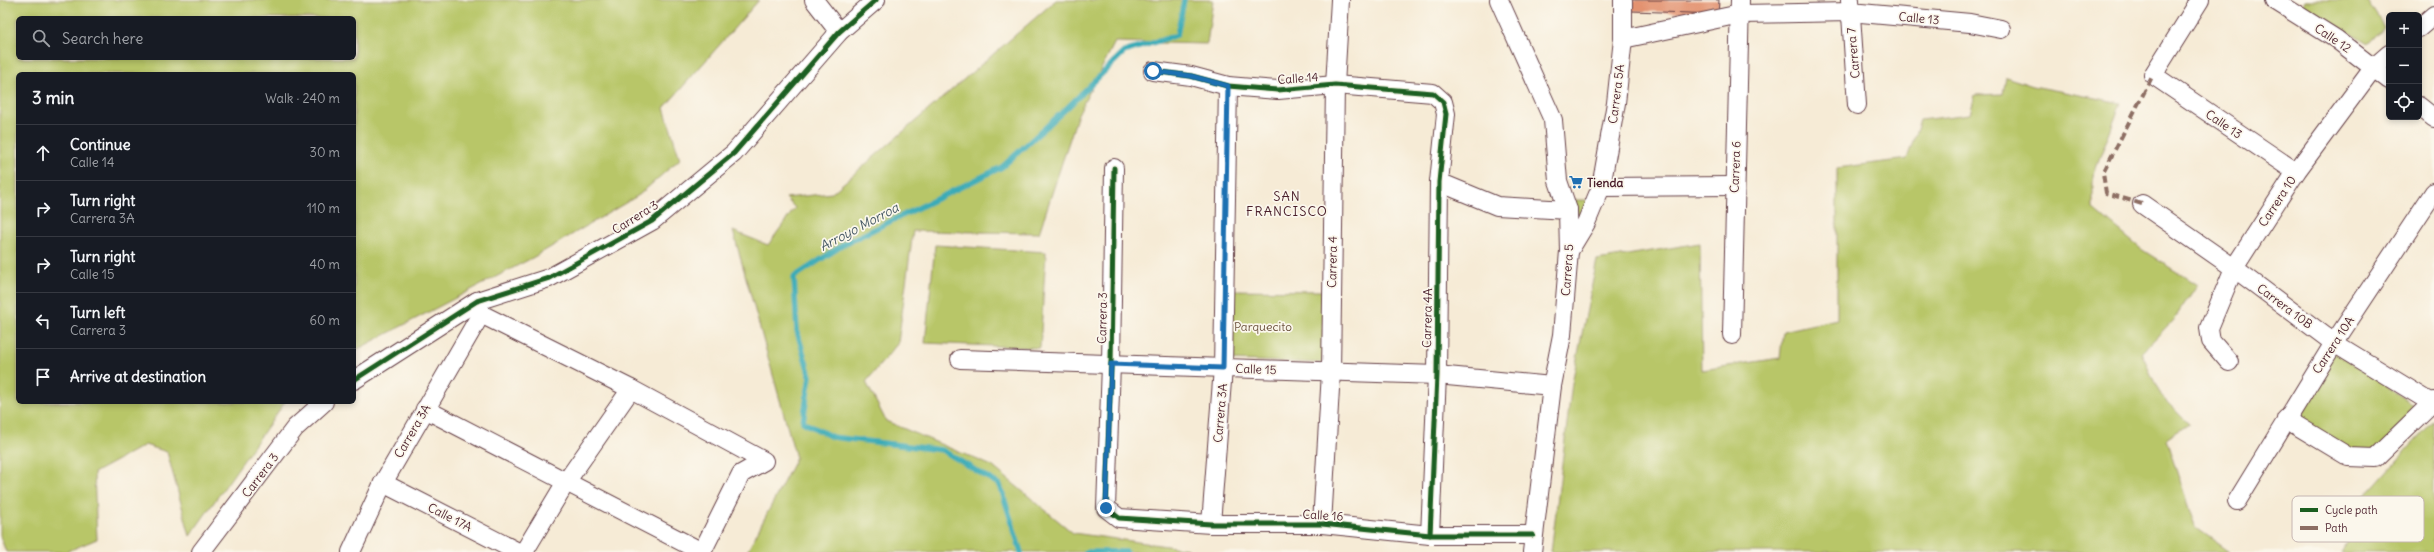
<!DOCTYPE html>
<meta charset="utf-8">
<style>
body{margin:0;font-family:Delius,sans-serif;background:#242831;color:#f1f3f6}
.controls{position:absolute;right:12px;top:12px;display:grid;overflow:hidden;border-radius:6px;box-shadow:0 2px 6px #0003}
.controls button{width:36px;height:36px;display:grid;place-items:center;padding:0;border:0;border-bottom:1px solid #363941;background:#171b24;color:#f1f3f6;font:20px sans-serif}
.stop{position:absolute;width:12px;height:12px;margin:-9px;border:3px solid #1f6fb2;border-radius:50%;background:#fff}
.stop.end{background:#1f6fb2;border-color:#fff;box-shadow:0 1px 4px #0008}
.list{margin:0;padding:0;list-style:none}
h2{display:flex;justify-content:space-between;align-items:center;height:52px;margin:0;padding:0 16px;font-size:17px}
h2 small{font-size:13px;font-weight:400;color:#9ea1a6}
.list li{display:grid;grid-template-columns:26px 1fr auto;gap:12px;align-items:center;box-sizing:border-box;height:56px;padding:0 16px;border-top:1px solid #363941}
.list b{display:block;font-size:15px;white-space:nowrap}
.list p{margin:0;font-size:13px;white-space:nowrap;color:#9ea1a6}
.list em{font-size:13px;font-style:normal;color:#9ea1a6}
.icon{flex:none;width:22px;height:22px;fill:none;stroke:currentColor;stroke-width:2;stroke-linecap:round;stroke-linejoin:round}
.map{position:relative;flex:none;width:2434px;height:552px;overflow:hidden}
.search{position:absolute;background:#171b24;box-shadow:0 2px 6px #0003;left:16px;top:16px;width:340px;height:44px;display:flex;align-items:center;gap:10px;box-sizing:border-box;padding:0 14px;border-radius:6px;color:#9ea1a6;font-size:15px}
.panel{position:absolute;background:#171b24;box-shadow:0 2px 6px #0003;left:16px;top:72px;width:340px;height:332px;border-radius:6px}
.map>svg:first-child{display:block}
.green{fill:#b8c668;stroke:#81724a;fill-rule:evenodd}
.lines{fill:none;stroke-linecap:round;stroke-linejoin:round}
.stream{stroke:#3babb7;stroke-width:5.5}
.building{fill:#e39270}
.minor-casing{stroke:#643e45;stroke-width:20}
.minor{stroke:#fff;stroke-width:18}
.quiet{stroke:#8d6e63;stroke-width:4;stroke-dasharray:8 4;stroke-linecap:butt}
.cycleway-casing{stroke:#fbf7ec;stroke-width:8}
.cycleway{stroke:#1b5e20;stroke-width:5}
.route{stroke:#1f6fb2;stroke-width:5}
.labels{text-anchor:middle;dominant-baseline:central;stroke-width:3.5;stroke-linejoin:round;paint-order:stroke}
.street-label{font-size:12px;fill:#4a1f2b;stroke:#fbf7ec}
.poi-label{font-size:12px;font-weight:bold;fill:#4a1f2b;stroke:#fbf7ec;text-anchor:start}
.park-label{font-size:12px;fill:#6b513d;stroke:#fbf7ec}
.neighbourhood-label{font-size:13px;letter-spacing:1px;fill:#4a1f2b;stroke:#fbf7ec}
.water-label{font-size:13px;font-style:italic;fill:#445763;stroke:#fbf7ec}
.key{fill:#fbf7ec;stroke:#c6b6b2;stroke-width:1}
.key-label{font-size:11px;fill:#4a1f2b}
</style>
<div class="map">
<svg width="2434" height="552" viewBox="0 0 2434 552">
<rect width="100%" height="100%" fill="#fbf7ec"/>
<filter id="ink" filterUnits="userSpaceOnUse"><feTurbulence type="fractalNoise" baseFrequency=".025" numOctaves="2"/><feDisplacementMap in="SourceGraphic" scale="8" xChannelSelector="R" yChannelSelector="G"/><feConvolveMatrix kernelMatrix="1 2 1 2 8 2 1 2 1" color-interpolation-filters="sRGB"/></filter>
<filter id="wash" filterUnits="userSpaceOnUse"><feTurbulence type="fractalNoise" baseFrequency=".012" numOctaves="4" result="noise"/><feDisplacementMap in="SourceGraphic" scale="16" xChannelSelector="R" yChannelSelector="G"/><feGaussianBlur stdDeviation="0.9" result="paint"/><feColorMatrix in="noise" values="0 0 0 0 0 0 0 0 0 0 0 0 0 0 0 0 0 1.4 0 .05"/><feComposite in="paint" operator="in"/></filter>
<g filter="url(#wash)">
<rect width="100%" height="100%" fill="#f6ebd6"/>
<g class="green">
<path d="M0,0H759L664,108L680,159L639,195L534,257L354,351V74H18V402H285L190,536L167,452L145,445L94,473L97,539L66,552H6L0,536ZM18,18H354V58H18Z"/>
<path d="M1056,0H1213L1207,44L1115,42L1078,114L1039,233L913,231L898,343L866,382L886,421L992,466L1073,533L1188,549L1191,552H747L796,458L733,231L768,245L795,208L786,198L832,193Z"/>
<path d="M2305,0H2367L2384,27L2368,44L2303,5Z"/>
<path d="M2006,77L2033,86L2121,103L2093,175V209L2141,249L2197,285L2175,318L2141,353L2161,396L2189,424L2166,439L2195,527L2230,552H1551L1572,383L1597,260L1700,243L1702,370L1780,358L1783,331L1837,319V168L1907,159L1920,120L1970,114L1975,95L2003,94Z"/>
<path d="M1570,200H1589L1578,232Z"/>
<path d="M935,245L1046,252L1040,348L925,343Z"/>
<path d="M1228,290L1324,291L1323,363L1226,360Z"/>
<path d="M2334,351L2421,410L2382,448L2358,456L2288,419Z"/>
<path d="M2434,420V552H2342L2348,541L2321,520L2325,511L2349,514Z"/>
</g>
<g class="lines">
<g class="stream">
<path d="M1021,552L1000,485L942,450L832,437L803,422L810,376L797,331L794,277L846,243L1002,167L1068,107L1124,52L1177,35L1184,0"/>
<path d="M1086,552H1126"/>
</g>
</g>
<g id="blocks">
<path class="building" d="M1632,0H1719L1718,14L1632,11Z"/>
</g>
</g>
<g filter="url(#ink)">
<use href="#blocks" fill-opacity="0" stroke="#643e45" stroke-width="1"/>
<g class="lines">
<defs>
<g id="minor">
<path d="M814,0L839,32"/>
<path d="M1499,0L1553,120L1558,181L1568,210L1569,251L1562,335L1552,386L1532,552"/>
<path d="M1850,0L1857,105"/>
<path d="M2200,0L2153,75L2296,172"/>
<path d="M2274,0L2336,39L2389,80"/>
<path d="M2419,28L2434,15"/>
<path d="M1623,39L1740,14L1850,12L1970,23L2001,29"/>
<path d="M1153,71L1191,76L1228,86L1278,90L1335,85L1433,93L1443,102L1446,114L1439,182L1437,375L1430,535"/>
<path d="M2419,106L2434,118"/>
<path d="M1114,168L1111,364L1106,508L1119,518L1211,524H1322L1430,535H1533"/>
<path d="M1439,182L1497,206L1568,210"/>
<path d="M1601,187L1734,186"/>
<path d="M2142,204L2234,268L2334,343L2432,403"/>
<path d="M1569,251L1586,223L1601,187L1616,103L1623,39V0"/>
<path d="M477,301L481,314L631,389L764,461L741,474L702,552"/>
<path d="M1732,335L1740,0"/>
<path d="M960,359L1437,375L1552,386"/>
<path d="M2229,362L2211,341L2209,328L2234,268L2296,172L2374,67L2389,54"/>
<path d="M354,380L477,301L549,278L652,221L734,153L839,32L876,0"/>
<path d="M425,409L702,552"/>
<path d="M2286,419L2349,457L2375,458L2434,401"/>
<path d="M383,483L518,552"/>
<path d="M2237,501L2334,343L2434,192"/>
<path d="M1211,524L1223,368L1228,86"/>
<path d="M1322,524L1331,372L1335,85L1340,0"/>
<path d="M201,552L295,428L324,402"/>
<path d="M351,552L383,483L481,314"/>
<path d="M524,552L566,482L631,389"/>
</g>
</defs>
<use href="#minor" class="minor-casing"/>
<use href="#minor" class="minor"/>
<path class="quiet" d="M2142,204L2106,193L2103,173L2153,75"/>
<defs>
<g id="cycleway">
<path d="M1153,71L1191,76L1228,86L1278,90L1335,85L1433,93L1443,102L1446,114L1439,182L1437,375L1430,535"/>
<path d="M1114,168L1111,364L1106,508L1119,518L1211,524H1322L1430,535H1533"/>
<path d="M354,380L477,301L549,278L652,221L734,153L839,32L876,0"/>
</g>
</defs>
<use href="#cycleway" class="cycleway-casing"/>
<use href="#cycleway" class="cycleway"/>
</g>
</g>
<g class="lines" filter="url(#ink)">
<path class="route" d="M1106,508L1111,364L1223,368L1228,86L1191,76L1153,71"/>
</g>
<defs>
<symbol id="supermarket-bare" viewBox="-9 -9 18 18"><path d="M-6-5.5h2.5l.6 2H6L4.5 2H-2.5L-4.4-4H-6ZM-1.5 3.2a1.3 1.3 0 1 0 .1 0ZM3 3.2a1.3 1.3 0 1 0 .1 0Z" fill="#1f6fb2" stroke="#fbf7ec" stroke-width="2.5" paint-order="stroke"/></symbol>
</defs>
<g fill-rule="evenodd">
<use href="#supermarket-bare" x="1566" y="172" width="20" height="20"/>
</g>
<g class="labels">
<g class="street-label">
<text transform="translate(1919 18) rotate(5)">Calle 13</text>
<text transform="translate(2333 38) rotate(34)">Calle 12</text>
<text transform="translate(1853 53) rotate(-95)">Carrera 7</text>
<text transform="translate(1298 78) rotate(-4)">Calle 14</text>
<text transform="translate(1616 94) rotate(-83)">Carrera 5A</text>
<text transform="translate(2224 124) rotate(34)">Calle 13</text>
<text transform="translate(1735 167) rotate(-88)">Carrera 6</text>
<text transform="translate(2277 201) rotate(-57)">Carrera 10</text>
<text transform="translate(635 217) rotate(-32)">Carrera 3</text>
<text transform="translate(1332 262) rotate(-89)">Carrera 4</text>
<text transform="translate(1567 270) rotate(-86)">Carrera 5</text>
<text transform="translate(2285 306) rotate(37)">Carrera 10B</text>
<text transform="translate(1102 318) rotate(-89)">Carrera 3</text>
<text transform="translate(1427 318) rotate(-89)">Carrera 4A</text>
<text transform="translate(2333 345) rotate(-57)">Carrera 10A</text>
<text transform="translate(1256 369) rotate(2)">Calle 15</text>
<text transform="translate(1220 413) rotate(-85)">Carrera 3A</text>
<text transform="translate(412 431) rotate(-60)">Carrera 3A</text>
<text transform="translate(260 475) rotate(-53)">Carrera 3</text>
<text transform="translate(1323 515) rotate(3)">Calle 16</text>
<text transform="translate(450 517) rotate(27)">Calle 17A</text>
</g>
<g class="poi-label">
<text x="1587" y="182">Tienda</text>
</g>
<g class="park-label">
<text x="1263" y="326">Parquecito</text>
</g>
<g class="neighbourhood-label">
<text x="1287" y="196">SAN<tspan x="1287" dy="15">FRANCISCO</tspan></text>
</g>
<g class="water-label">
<text transform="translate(859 227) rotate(-28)">Arroyo Morroa</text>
</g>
</g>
<rect x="2292" y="496" width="132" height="46" rx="6" class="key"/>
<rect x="2300" y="508" width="18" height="4" fill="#1b5e20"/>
<rect x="2300" y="526" width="18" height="4" fill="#8d6e63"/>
<g class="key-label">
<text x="2325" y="514">Cycle path</text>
<text x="2325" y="532">Path</text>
</g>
</svg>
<div class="controls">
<button>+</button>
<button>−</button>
<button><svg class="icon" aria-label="locate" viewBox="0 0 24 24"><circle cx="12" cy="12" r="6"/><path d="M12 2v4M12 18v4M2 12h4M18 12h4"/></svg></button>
</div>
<div class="stop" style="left:1153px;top:71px"></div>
<div class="stop end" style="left:1106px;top:508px"></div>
<div class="search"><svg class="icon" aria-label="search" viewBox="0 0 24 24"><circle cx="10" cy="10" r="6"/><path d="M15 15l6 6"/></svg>Search here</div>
<section class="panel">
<h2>3 min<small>Walk · 240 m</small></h2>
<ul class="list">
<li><svg class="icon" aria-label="ahead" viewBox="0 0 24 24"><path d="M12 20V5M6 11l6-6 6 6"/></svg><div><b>Continue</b><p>Calle 14</p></div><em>30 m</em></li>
<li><svg class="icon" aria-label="right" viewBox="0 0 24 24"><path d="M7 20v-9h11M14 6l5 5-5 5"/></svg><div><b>Turn right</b><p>Carrera 3A</p></div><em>110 m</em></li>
<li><svg class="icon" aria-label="right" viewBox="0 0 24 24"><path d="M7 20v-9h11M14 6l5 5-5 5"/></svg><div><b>Turn right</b><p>Calle 15</p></div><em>40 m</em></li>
<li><svg class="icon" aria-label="left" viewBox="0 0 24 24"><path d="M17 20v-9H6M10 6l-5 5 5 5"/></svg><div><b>Turn left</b><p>Carrera 3</p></div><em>60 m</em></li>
<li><svg class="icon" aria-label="arrive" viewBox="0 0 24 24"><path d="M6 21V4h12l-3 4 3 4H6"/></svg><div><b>Arrive at destination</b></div></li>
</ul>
</section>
</div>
